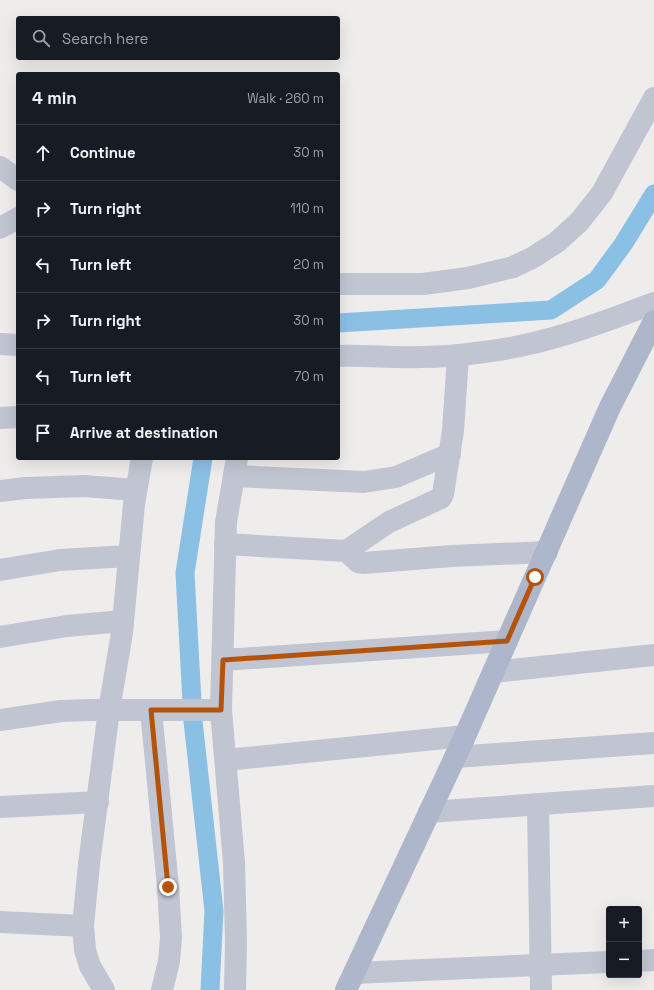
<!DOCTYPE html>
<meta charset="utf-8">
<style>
body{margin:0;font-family:"Space Grotesk",sans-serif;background:#242831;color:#f1f3f6}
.controls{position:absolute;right:12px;bottom:12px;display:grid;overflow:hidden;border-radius:4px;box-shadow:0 4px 16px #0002}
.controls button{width:36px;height:36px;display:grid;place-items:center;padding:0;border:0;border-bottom:1px solid #363941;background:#171b24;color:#f1f3f6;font:20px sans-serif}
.stop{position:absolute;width:12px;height:12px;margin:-9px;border:3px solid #b45309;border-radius:50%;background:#fff}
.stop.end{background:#b45309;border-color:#fff;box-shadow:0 1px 4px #0008}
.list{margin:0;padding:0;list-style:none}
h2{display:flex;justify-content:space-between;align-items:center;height:52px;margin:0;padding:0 16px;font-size:17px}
h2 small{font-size:13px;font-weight:400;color:#9ea1a6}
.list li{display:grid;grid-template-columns:26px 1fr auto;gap:12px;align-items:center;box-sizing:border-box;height:56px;padding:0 16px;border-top:1px solid #363941}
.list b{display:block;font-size:15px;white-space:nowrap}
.list em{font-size:13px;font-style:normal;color:#9ea1a6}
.icon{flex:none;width:22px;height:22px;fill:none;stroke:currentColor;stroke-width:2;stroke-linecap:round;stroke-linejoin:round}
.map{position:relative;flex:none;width:654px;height:990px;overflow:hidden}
.search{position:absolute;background:#171b24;box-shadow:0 4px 16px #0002;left:16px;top:16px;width:324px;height:44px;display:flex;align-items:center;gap:10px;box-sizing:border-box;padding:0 14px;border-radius:4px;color:#9ea1a6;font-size:15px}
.panel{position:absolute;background:#171b24;box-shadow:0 4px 16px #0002;left:16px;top:72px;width:324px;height:388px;border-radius:4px}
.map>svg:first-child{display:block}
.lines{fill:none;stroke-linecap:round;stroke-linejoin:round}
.canal{stroke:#8bc0e5;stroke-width:19}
.minor{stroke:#c0c5d1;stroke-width:22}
.major{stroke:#adb6ca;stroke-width:22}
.route{stroke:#b45309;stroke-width:5}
</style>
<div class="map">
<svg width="654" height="990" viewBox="0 0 654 990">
<rect width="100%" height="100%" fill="#efecec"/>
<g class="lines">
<g class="canal">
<path d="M338,323L551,310L597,280L624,243L654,194"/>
<path d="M203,458L185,573L193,721L214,911L210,990"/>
</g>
<g class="minor">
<path d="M0,167L18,180"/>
<path d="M0,228L18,218"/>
<path d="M338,284H423L468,278L513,267L532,258L557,242L579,222L602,193L654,98"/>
<path d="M0,344L18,345"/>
<path d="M338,356C366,355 393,358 420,357C442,357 464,355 484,352C543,345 599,324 654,303"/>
<path d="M0,418L18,417"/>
<path d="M234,476L364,482L396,477L450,454"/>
<path d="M0,491L25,488L84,486L136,490"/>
<path d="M225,544L346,551L389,522L441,498L443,494L453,431L458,355"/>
<path d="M346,551L358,562L363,563L452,556L547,552"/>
<path d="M0,570L60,560L129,556"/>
<path d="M0,637L67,626L123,621"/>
<path d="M223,660L507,641"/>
<path d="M493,672L654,655"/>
<path d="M151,710L168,887L171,938L169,961L162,990"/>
<path d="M0,720L61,711L90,710H221"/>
<path d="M455,757L654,743"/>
<path d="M226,760L465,736"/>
<path d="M538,804L541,990"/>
<path d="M0,807L98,802"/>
<path d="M429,812L654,796"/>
<path d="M0,922L83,926"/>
<path d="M639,961L654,960"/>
<path d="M354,973L609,962"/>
<path d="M104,990L90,966L85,950L83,926L89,864L109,710L122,633L134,504L142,458"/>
<path d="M235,990L236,941L234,863L221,710L226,522L237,458"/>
</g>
<path class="major" d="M346,990L465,736L610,407L654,321"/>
</g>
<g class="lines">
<path class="route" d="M168,887L151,710H221L223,660L507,641L535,577"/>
</g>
</svg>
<div class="controls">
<button>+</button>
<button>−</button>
</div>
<div class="stop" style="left:535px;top:577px"></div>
<div class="stop end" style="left:168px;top:887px"></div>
<div class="search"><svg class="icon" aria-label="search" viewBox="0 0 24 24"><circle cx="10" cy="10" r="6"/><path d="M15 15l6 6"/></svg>Search here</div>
<section class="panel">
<h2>4 min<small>Walk · 260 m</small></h2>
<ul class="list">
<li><svg class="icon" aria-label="ahead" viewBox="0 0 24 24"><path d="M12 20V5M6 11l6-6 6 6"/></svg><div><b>Continue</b></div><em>30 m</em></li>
<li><svg class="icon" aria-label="right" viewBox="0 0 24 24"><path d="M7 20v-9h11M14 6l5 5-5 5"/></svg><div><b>Turn right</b></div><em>110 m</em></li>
<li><svg class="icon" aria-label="left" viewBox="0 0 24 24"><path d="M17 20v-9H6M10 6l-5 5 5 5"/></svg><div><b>Turn left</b></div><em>20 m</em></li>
<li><svg class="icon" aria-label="right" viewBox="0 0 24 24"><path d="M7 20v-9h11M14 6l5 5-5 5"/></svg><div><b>Turn right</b></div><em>30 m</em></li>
<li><svg class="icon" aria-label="left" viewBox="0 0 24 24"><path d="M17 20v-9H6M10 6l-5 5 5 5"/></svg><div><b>Turn left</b></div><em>70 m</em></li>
<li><svg class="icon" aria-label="arrive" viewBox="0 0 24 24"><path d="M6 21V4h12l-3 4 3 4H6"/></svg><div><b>Arrive at destination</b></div></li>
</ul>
</section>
</div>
